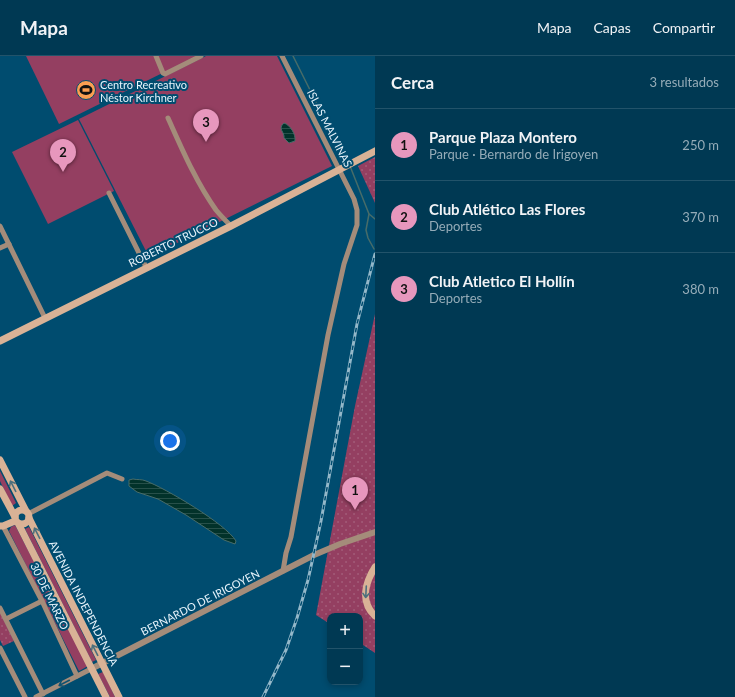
<!DOCTYPE html>
<html lang="es">
<meta charset="utf-8">
<style>
body{margin:0;font-family:Lato,sans-serif;background:#0e445d;color:#f1f3f6}
.controls{position:absolute;right:12px;bottom:12px;display:grid;overflow:hidden;border-radius:8px;box-shadow:0 2px 6px #0003}
.controls button{width:36px;height:36px;display:grid;place-items:center;padding:0;border:0;border-bottom:1px solid #22536a;background:#003953;color:#f1f3f6;font:20px sans-serif}
.you{position:absolute;left:170px;top:385px;width:14px;height:14px;margin:-10px;border:3px solid #fff;border-radius:50%;background:#1a73e8;box-shadow:0 0 0 6px #1a73e833}
.badge{display:grid;place-items:center;width:26px;height:26px;border-radius:50%;background:#e797bd;color:#111;font-size:13px;font-weight:700}
.pin{position:absolute;translate:-50% -33px;filter:drop-shadow(0 1px 2px #0008)}
.pin::after{content:'';position:absolute;top:21px;width:14px;height:12px;background:inherit;clip-path:polygon(0 0,100% 0,50% 100%)}
.list{margin:0;padding:0;list-style:none}
h2{display:flex;justify-content:space-between;align-items:center;height:52px;margin:0;padding:0 16px;font-size:17px}
h2 small{font-size:13px;font-weight:400;color:#95acb8}
.list li{display:grid;grid-template-columns:26px 1fr auto;gap:12px;align-items:center;box-sizing:border-box;height:72px;padding:0 16px;border-top:1px solid #22536a}
.list b{display:block;font-size:15px;white-space:nowrap}
.list p{margin:0;font-size:13px;white-space:nowrap;color:#95acb8}
.list em{font-size:13px;font-style:normal;color:#95acb8}
.map{position:relative;flex:none;width:375px;height:641px;overflow:hidden}
header{display:flex;align-items:center;gap:24px;box-sizing:border-box;height:56px;padding:0 20px;background:#003953;border-bottom:1px solid #22536a}
header strong{font-size:19px}
nav{display:flex;gap:22px;margin-inline-start:auto;font-size:14px}
main{display:flex}
aside{flex:1;background:#003953}
.map>svg:first-child{display:block}
.green{fill:#943f61}
.park{fill:url(#park-dots)}
.water{fill:url(#water-rules);stroke:#476c69}
.lines{fill:none;stroke-linecap:round;stroke-linejoin:round}
.stream{stroke:#476c69;stroke-width:1.5}
.minor{stroke:#a48c7a;stroke-width:5}
.tertiary{stroke:#a48c7a;stroke-width:6}
.secondary{stroke:#d9b296;stroke-width:7}
.rail-casing{stroke:#94b8c9;stroke-width:3}
.rail{stroke:#004c6f;stroke-width:1.5;stroke-dasharray:4.5;stroke-linecap:butt}
.oneway{stroke:#4c707d}
.oneway2{stroke:#105270}
.labels{text-anchor:middle;dominant-baseline:central;stroke-width:4;stroke-linejoin:round;paint-order:stroke}
.poi-label{font-size:11px;fill:#e7f4fc;stroke:#004c6f;text-anchor:start}
.street-label{font-size:11px;fill:#e7f4fc;stroke:#004c6f}
</style>
<header>
<strong>Mapa</strong>
<nav><a>Mapa</a><a>Capas</a><a>Compartir</a></nav>
</header>
<main>
<div class="map">
<svg width="375" height="641" viewBox="0 0 375 641">
<defs>
<pattern id="park-dots" width="8" height="8" patternUnits="userSpaceOnUse"><rect width="8" height="8" fill="#943f61"/><path d="M2 2h.1M6 6h.1" fill="none" stroke="#a35b79" stroke-width="1.8" stroke-linecap="round"/></pattern>
<pattern id="water-rules" width="6" height="5" patternUnits="userSpaceOnUse"><rect width="6" height="5" fill="#02322a"/><path d="M0 2.5h6" fill="none" stroke="#27504a"/></pattern>
</defs>
<rect width="100%" height="100%" fill="#004c6f"/>
<g class="green">
<path d="M26,0H197L59,68Z"/>
<path d="M206,0H277L332,110L149,201L79,63Z"/>
<path d="M78,64L114,135L48,168L12,96Z"/>
<path d="M0,415L16,447L12,450L0,425Z"/>
<path d="M15,469L88,610L79,615L9,475L11,471Z"/>
<path d="M29,471L96,604L92,606L25,473Z"/>
<path d="M103,616L115,641H110L98,618Z"/>
</g>
<g class="park">
<path d="M375,101V147L358,110Z"/>
<path d="M375,258V597L360,587V560H330V568L316,559L355,350Z"/>
<path d="M0,556L14,585L3,590L0,584Z"/>
</g>
<g class="water">
<path d="M284,67C290,69 296,78 295,85L289,87L284,82C285,76 277,73 284,67Z"/>
<path d="M133,423C137,424 142,423 146,425C165,432 226,468 236,485L235,488L224,484L186,459L158,443L137,436L129,430V424Z"/>
</g>
<g class="lines">
<g class="stream">
<path d="M293,0L330,74L349,106"/>
<path d="M350,110L369,158L366,174L368,182L374,193"/>
<path d="M369,158L375,163"/>
</g>
<g class="minor">
<path d="M156,0L163,17L165,18L201,0"/>
<path d="M282,0L354,143L357,154V169L344,208L328,279L291,481L286,497L283,515"/>
<path d="M168,62C182,93 196,126 216,154C220,159 226,165 231,170"/>
<path d="M109,137L146,211"/>
<path d="M0,170L45,262"/>
<path d="M0,192L9,188"/>
<path d="M28,458L107,417L122,423"/>
<path d="M3,470L42,545L77,620"/>
<path d="M0,552L43,638"/>
<path d="M6,563L42,545"/>
<path d="M0,592L25,641"/>
<path d="M36,641L91,613"/>
</g>
<path class="tertiary" d="M91,613L314,499L340,488L375,476"/>
<g class="secondary">
<path d="M0,285L231,170L375,95"/>
<path d="M0,404L26,455"/>
<path d="M0,433L15,461"/>
<circle cx="22" cy="461" r="7"/>
<path d="M29,462L119,641"/>
<path d="M18,467L106,641"/>
<path d="M0,470H3L15,465"/>
<path d="M375,511C365,527 360,546 375,560"/>
</g>
<defs>
<path id="rail" d="M263,641L286,594L297,562L308,524L321,465L357,268L375,198"/>
</defs>
<use href="#rail" class="rail-casing"/>
<use href="#rail" class="rail"/>
</g>
<defs><path id="oneway-shaft" d="M-6 0H5M1.5-3L5.5 0L1.5 3" fill="none" stroke-width="1.6" stroke-linecap="round" stroke-linejoin="round"/></defs>
<g class="oneway">
<use href="#oneway-shaft" transform="translate(13 430) rotate(-117)"/>
<use href="#oneway-shaft" transform="translate(37 477) rotate(-117)"/>
<use href="#oneway-shaft" transform="translate(366 536) rotate(93)"/>
<use href="#oneway-shaft" transform="translate(95 594) rotate(-117)"/>
</g>
<use class="oneway2" href="#oneway-shaft" transform="translate(64 627) rotate(153)"/>
<defs>
<symbol id="stadium-disc" viewBox="-11 -11 22 22"><circle r="9.5" fill="#fb9e51" stroke="#004c6f"/><path d="M0-5a6.5 5 0 1 0 0 10a6.5 5 0 1 0 0-10ZM-3.5-1.8h7v3.6h-7Z" fill="#111"/></symbol>
</defs>
<g fill-rule="evenodd">
<use href="#stadium-disc" x="75" y="23" width="22" height="22"/>
</g>
<g class="labels">
<g class="poi-label">
<text x="100" y="28">Centro Recreativo<tspan x="100" dy="13">Néstor Kirchner</tspan></text>
</g>
<g class="street-label">
<text transform="translate(330 72) rotate(63)">ISLAS MALVINAS</text>
<text transform="translate(173 186) rotate(-26)">ROBERTO TRUCCO</text>
<text transform="translate(50 540) rotate(64)">30 DE MARZO</text>
<text transform="translate(200 546) rotate(-27)">BERNARDO DE IRIGOYEN</text>
<text transform="translate(84 547) rotate(63)">AVENIDA INDEPENDENCIA</text>
</g>
</g>
</svg>
<div class="controls">
<button>+</button>
<button>−</button>
</div>
<div class="you"></div>
<div class="pin badge" style="left:355px;top:454px">1</div>
<div class="pin badge" style="left:63px;top:116px">2</div>
<div class="pin badge" style="left:206px;top:86px">3</div>
</div>
<aside>
<h2>Cerca<small>3 resultados</small></h2>
<ul class="list">
<li><span class="badge">1</span><div><b>Parque Plaza Montero</b><p>Parque · Bernardo de Irigoyen</p></div><em>250 m</em></li>
<li><span class="badge">2</span><div><b>Club Atlético Las Flores</b><p>Deportes</p></div><em>370 m</em></li>
<li><span class="badge">3</span><div><b>Club Atletico El Hollín</b><p>Deportes</p></div><em>380 m</em></li>
</ul>
</aside>
</main>
